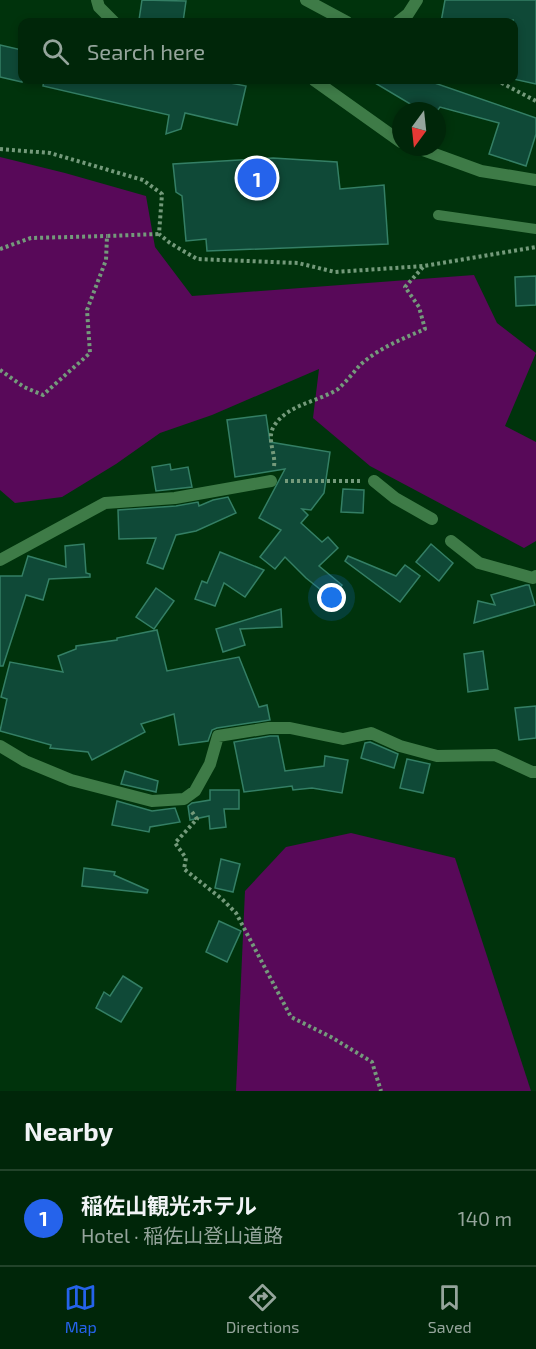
<!DOCTYPE html>
<meta charset="utf-8">
<style>
body{margin:0;font-family:"Exo 2","Noto Sans JP",sans-serif;background:#0e3217;color:#f1f3f6}
.compass{position:absolute;left:392px;top:102px;width:54px;height:54px;border-radius:50%;background:#002609;box-shadow:0 3px 9px #0003;rotate:195deg}
.you{position:absolute;left:332px;top:598px;width:21px;height:21px;margin:-15px;border:4px solid #fff;border-radius:50%;background:#1a73e8;box-shadow:0 0 0 9px #1a73e833}
.badge{display:grid;place-items:center;width:39px;height:39px;border-radius:50%;background:#2563eb;color:#fff;font-size:20px;font-weight:700}
.pin{position:absolute;translate:-50% -50%;border:3px solid #fff;box-shadow:0 2px 6px #0006}
.list{margin:0;padding:0;list-style:none}
h2{display:flex;justify-content:space-between;align-items:center;height:78px;margin:0;padding:0 24px;font-size:26px}
h2 small{font-size:20px;font-weight:400;color:#95a59c}
.list li{display:grid;grid-template-columns:39px 1fr auto;gap:18px;align-items:center;box-sizing:border-box;height:96px;padding:0 24px;border-top:2px solid #22432a}
.list b{display:block;font-size:22px;white-space:nowrap}
.list p{margin:0;font-size:20px;white-space:nowrap;color:#95a59c}
.list em{font-size:20px;font-style:normal;color:#95a59c}
.icon{flex:none;width:33px;height:33px;fill:none;stroke:currentColor;stroke-width:2;stroke-linecap:round;stroke-linejoin:round}
.map{position:relative;flex:none;width:536px;height:1091px;overflow:hidden}
.search{position:absolute;background:#002609;box-shadow:0 3px 9px #0003;left:18px;right:18px;top:18px;height:66px;display:flex;align-items:center;gap:15px;box-sizing:border-box;padding:0 21px;border-radius:12px;color:#95a59c;font-size:22px}
.sheet{height:174px;background:#002609}
nav{display:flex;justify-content:space-around;align-items:center;box-sizing:border-box;height:84px;border-top:2px solid #22432a;background:#002609;font-size:16px;color:#95a59c}
nav a{display:grid;justify-items:center;gap:3px}
nav .on{color:#2563eb}
.map>svg:first-child{display:block}
.green{fill:#580959}
.building{fill:#0f4937;stroke:#347f65;stroke-width:1.5}
.lines{fill:none;stroke-linecap:round;stroke-linejoin:round}
.path{stroke:#749a7b;stroke-width:4;stroke-dasharray:3 3;stroke-linecap:butt}
.service{stroke:#3e7b47;stroke-width:10}
.minor{stroke:#3e7b47;stroke-width:12}
.tertiary{stroke:#3e7b47;stroke-width:12}
</style>
<div class="map">
<svg width="536" height="1091" viewBox="0 0 536 1091">
<rect width="100%" height="100%" fill="#00330c"/>
<g class="green">
<path d="M0,157L65,173L146,196L155,247L192,296L474,275L497,323L536,353L505,426L536,442V541L524,548L370,466L313,418L319,369L212,415L160,433L116,464L62,497L15,503L0,490Z"/>
<path d="M351,833L455,858L531,1091H236L245,891L286,847Z"/>
</g>
<g class="building">
<path d="M142,0L186,1L183,22L139,20Z"/>
<path d="M445,0H536V84L513,79V20L505,22H441Z"/>
<path d="M0,45L22,50V82L0,77Z"/>
<path d="M44,80H153L168,83L169,80H215L246,86L237,125L185,113L181,129L166,134L169,115L43,86Z"/>
<path d="M370,80H426L536,118V134L526,166L489,154L499,123L440,107L437,111H422Z"/>
<path d="M273,158L337,162L340,189L384,185L388,244L207,251L206,239L186,241L182,196L176,192L173,164Z"/>
<path d="M536,276V305L516,306L515,277Z"/>
<path d="M266,415L270,442L330,452L324,493L311,510L302,509L308,515L301,523L322,542L328,537L338,548L319,566L342,585L331,598L306,578L285,557L275,569L260,557L281,530L259,518L285,469L235,477L227,420Z"/>
<path d="M170,464L171,470L188,467L192,487L156,491L152,467Z"/>
<path d="M343,489L364,490L363,513L341,512Z"/>
<path d="M228,497L236,513L196,531L176,535L163,569L147,563L156,538L119,539L118,510L176,506L198,502L199,506L213,500Z"/>
<path d="M84,544L86,573L90,574V577L49,579L43,600L26,595L3,666H0V576H22L28,556L66,567L65,546Z"/>
<path d="M431,544L453,563L439,581L416,562Z"/>
<path d="M220,552L264,570L245,597L224,583L215,606L195,599L202,581L207,583Z"/>
<path d="M348,556L396,576L405,565L420,576L400,602L345,561Z"/>
<path d="M526,585H529L535,605L474,623L478,601L495,605L491,595Z"/>
<path d="M156,588L174,601L154,629L136,617Z"/>
<path d="M281,609L282,627L240,629L245,645L223,652L216,629Z"/>
<path d="M157,630L167,671L239,657L259,707L267,705L270,720L217,728L212,730L208,741L179,745L174,714L141,724L145,732L92,760L88,752L50,748L51,745L0,731L7,699L1,697L10,662L63,672L58,656L76,649V646L117,640V638Z"/>
<path d="M483,651L488,689L468,692L464,654Z"/>
<path d="M536,706V738L519,740L515,708Z"/>
<path d="M270,736H278L285,771L324,766L325,756L348,760L342,793L312,788L293,790L292,786L244,792L234,742Z"/>
<path d="M370,742L398,754L394,768L361,758L365,743Z"/>
<path d="M407,759L430,764L423,793L400,788Z"/>
<path d="M125,771L158,781L156,792L121,784Z"/>
<path d="M210,790H239V809H224L226,827L210,829L209,816L190,820L188,806L192,803L210,800Z"/>
<path d="M117,801L152,811L175,808L180,822L150,827L149,832L112,825Z"/>
<path d="M221,859L240,864L233,892L215,888Z"/>
<path d="M84,868L115,872L114,875L148,890L147,893L82,886Z"/>
<path d="M219,921L241,931L227,962L206,952Z"/>
<path d="M123,976L142,988L121,1022L96,1008L104,992L110,996Z"/>
</g>
<g class="lines">
<g class="path">
<path d="M496,80L536,101"/>
<path d="M0,149L50,153L143,180L162,194L159,234L170,243L197,259L298,263L335,272L424,266L536,247"/>
<path d="M0,249L31,238L107,236"/>
<path d="M0,370L24,387L43,395L90,353L87,310L106,260L107,236L159,234"/>
<path d="M274,466C276,453 266,439 274,426C288,404 318,402 338,389C346,382 353,373 360,365C379,348 402,339 425,329L419,307L405,287L424,266"/>
<path d="M285,481H361"/>
<path d="M192,812L197,819L175,843L186,858L184,869L222,899L236,913L291,1017L331,1037L372,1062L381,1091"/>
</g>
<path class="service" d="M438,215L536,229"/>
<g class="minor">
<path d="M97,0L99,7L114,22"/>
<path d="M314,80L401,142"/>
<path d="M415,147L481,171L536,180"/>
<path d="M374,481L395,498L432,519"/>
<path d="M451,541L479,563L533,578L536,576"/>
<path d="M0,560L105,503L175,498L271,481"/>
<path d="M0,746L25,761L71,780L152,801L184,799L195,791L210,764L218,736L269,728H290L343,739L371,733L400,746L437,756L495,755L532,772H536"/>
</g>
<g class="tertiary">
<path d="M306,0L347,22"/>
<path d="M398,22L408,14L417,0"/>
</g>
</g>
</svg>
<svg class="compass" viewBox="-18 -18 36 36"><path d="M0-13l5 13h-10z" fill="#e53935"/><path d="M0 13l5-13h-10z" fill="#95a59c"/></svg>
<div class="you"></div>
<div class="pin badge" style="left:257px;top:178px">1</div>
<div class="search"><svg class="icon" aria-label="search" viewBox="0 0 24 24"><circle cx="10" cy="10" r="6"/><path d="M15 15l6 6"/></svg>Search here</div>
</div>
<section class="sheet">
<h2>Nearby<small></small></h2>
<ul class="list">
<li><span class="badge">1</span><div><b>稲佐山観光ホテル</b><p>Hotel · 稲佐山登山道路</p></div><em>140 m</em></li>
</ul>
</section>
<nav>
<a class="on"><svg class="icon" aria-label="map" viewBox="0 0 24 24"><path d="M3 6l6-2 6 2 6-2v14l-6 2-6-2-6 2zM9 4v14M15 6v14"/></svg>Map</a>
<a><svg class="icon" aria-label="directions" viewBox="0 0 24 24"><path d="M12 3l9 9-9 9-9-9zM9 14v-3h6M13 9l2 2-2 2"/></svg>Directions</a>
<a><svg class="icon" aria-label="saved" viewBox="0 0 24 24"><path d="M7 4h10v16l-5-4-5 4z"/></svg>Saved</a>
</nav>
